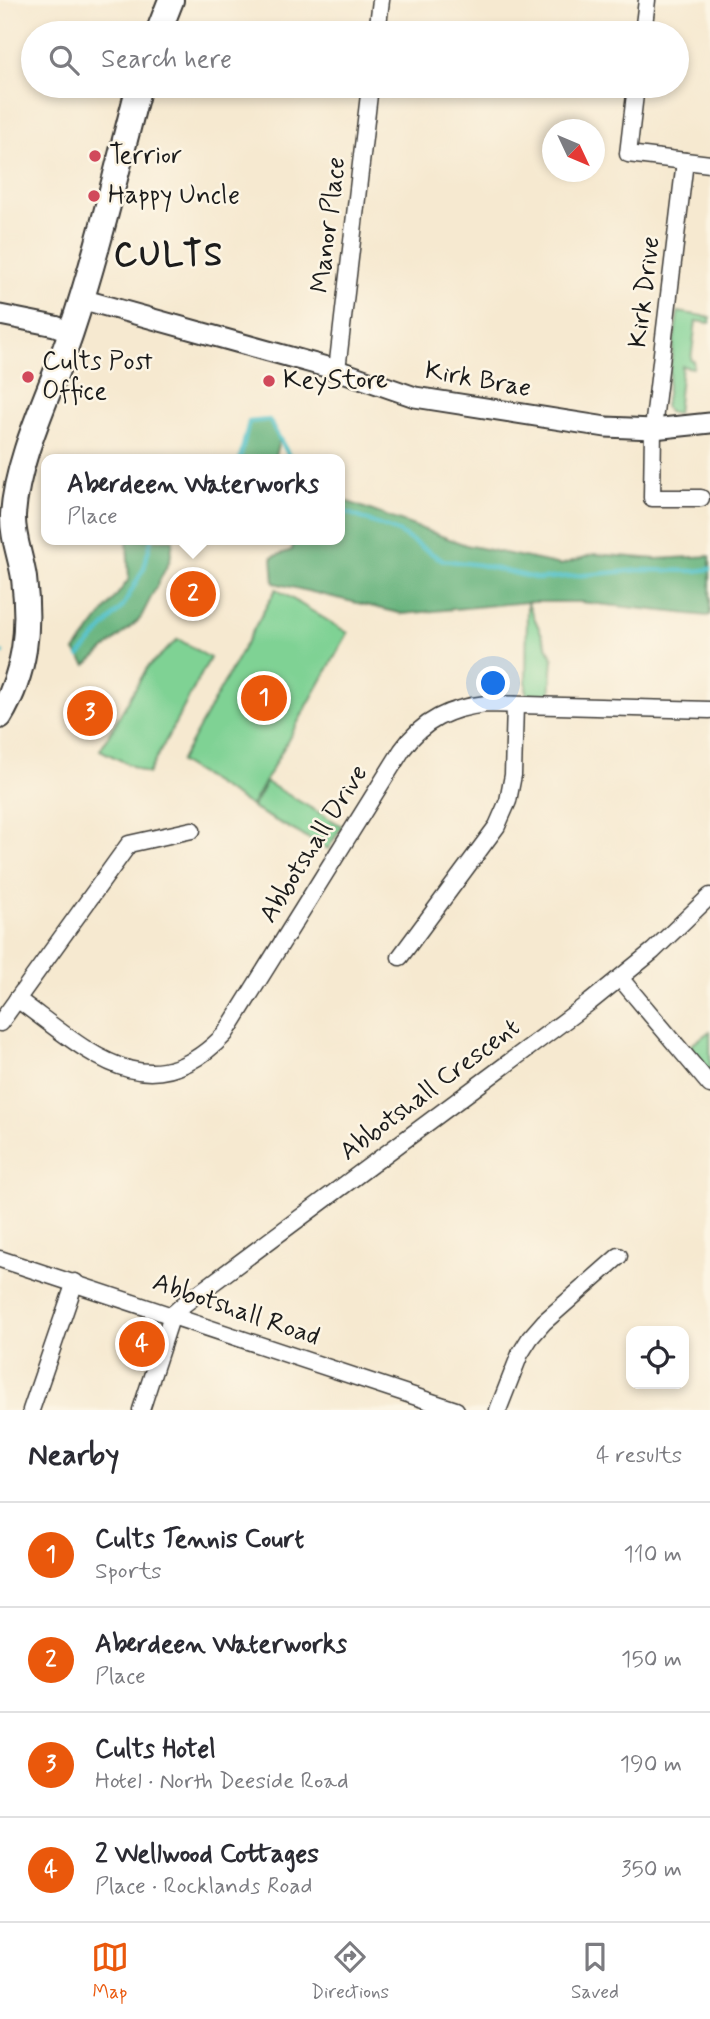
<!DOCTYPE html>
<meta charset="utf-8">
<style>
body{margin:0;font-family:Mynerve,sans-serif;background:#f2f2f3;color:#2b2b33}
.controls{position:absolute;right:21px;bottom:21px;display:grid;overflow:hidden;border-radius:14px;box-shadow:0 4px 10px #0003}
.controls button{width:63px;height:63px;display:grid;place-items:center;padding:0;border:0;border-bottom:2px solid #e1e1e2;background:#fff;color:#2b2b33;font:35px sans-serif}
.compass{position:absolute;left:542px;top:119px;width:63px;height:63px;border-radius:50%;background:#fff;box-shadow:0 4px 10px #0003;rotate:134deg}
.you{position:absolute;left:494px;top:684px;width:24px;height:24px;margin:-18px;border:5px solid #fff;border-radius:50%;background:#1a73e8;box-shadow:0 0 0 10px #1a73e833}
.badge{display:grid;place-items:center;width:46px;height:46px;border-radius:50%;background:#ea580c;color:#fff;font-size:23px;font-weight:700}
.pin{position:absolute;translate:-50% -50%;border:4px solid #fff;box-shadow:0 2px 7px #0006}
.popup{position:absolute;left:41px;top:454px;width:304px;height:91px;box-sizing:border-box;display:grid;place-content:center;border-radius:14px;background:#fff;filter:drop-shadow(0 2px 5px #0005);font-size:23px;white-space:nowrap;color:#7c7c81}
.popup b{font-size:26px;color:#2b2b33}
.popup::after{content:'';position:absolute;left:50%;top:100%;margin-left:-14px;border:14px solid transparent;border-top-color:#fff}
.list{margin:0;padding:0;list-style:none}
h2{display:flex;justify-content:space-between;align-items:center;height:91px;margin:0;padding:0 28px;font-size:30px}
h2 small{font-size:23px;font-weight:400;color:#7c7c81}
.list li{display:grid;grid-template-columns:46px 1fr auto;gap:21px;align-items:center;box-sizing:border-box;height:105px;padding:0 28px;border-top:2px solid #e1e1e2}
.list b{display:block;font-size:26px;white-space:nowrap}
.list p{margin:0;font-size:23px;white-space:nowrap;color:#7c7c81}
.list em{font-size:23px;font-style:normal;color:#7c7c81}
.icon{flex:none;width:38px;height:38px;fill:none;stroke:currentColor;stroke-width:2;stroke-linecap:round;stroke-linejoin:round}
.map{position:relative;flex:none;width:710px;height:1410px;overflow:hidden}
.search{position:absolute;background:#fff;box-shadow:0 4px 10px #0003;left:21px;right:21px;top:21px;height:77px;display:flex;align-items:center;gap:18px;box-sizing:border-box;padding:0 24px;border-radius:38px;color:#7c7c81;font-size:26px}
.sheet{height:511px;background:#fff}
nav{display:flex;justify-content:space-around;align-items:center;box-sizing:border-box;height:98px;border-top:2px solid #e1e1e2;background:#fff;font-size:19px;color:#7c7c81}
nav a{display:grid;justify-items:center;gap:4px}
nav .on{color:#ea580c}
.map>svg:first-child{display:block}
.green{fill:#7fd294;stroke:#4e7758;stroke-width:2}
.forest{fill:#67b47e;stroke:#42684d;stroke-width:2}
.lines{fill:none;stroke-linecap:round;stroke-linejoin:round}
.stream{stroke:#53c1c7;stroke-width:4.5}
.minor-casing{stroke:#3d3b37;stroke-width:19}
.tertiary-casing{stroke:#3d3b37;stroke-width:23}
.primary-casing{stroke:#3d3b37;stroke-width:28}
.minor{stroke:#fff;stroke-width:16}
.tertiary{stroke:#fff;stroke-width:19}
.primary{stroke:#fff;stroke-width:24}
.poi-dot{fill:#d1495b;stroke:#fcf5e5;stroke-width:2.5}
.labels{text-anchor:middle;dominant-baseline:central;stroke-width:5;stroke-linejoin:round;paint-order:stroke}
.poi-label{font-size:26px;fill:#1c1c1c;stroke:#fcf5e5;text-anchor:start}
.street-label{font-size:26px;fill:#1c1c1c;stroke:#fcf5e5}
.district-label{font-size:33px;font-weight:bold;letter-spacing:2px;fill:#1c1c1c;stroke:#fcf5e5}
</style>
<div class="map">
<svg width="710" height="1410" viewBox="0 0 710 1410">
<rect width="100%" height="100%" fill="#fcf5e5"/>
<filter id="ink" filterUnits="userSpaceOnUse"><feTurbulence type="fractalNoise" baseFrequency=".0143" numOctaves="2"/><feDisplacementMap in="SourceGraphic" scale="14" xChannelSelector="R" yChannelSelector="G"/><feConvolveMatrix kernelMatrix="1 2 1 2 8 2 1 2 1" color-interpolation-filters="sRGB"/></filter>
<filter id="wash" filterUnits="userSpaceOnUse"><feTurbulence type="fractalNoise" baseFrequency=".00686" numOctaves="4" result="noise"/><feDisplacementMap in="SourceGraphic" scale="28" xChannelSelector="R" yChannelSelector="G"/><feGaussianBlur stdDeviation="1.57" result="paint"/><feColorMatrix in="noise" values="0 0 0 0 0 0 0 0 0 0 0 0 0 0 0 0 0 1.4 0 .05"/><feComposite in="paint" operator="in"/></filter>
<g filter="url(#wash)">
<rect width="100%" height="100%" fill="#f6e9d0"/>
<g class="green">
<path d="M678,312L710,317V323L696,321L691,360L694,361L693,368L682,366L677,414L668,412L665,407Z"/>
<path d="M276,589L348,633L251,806L180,762Z"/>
<path d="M527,602L553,659L550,696L526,695Z"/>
<path d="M178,639L210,658L148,774L100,750L147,668Z"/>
<path d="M266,782L342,826L328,849L252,808Z"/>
<path d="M710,1031V1085L682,1052Z"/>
</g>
<g class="forest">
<path d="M269,420L280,438L274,459H240L249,422Z"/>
<path d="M340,499L466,545L561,565L594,554L656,559L710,556V615L707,616L580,602H527L403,614L274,583L272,557L292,550L294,540H340Z"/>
<path d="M127,540H173L170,560L140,619L86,665L75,651L129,579Z"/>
</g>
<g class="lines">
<g class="stream">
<path d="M240,459L249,422L269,420L291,459"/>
<path d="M340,510L398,532L442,560L480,565L539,579L641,570L696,571L710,569"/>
<path d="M0,653H3"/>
<path d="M79,656L123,606L144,568L151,540"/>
</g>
</g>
</g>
<g filter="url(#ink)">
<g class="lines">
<defs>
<g id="minor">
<path d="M377,33L381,0"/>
<path d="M643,33L647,0"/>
<path d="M636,86L628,154L710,164"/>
<path d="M685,161L653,429L652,498H701"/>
<path d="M337,370L370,86"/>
<path d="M400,957L497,826L508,801L513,775L515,705"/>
<path d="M620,978L710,1085"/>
<path d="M17,999C86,1049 148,1115 225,1034L402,750C423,720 450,708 486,704L710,710"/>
<path d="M0,1023L129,844L192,830"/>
<path d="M0,1259L456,1410"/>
<path d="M31,1410L75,1282"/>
<path d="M141,1410L172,1315L183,1305L590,1002L653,951L710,896"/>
<path d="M498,1410L520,1354L530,1338L544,1322L619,1256"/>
</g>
<g id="tertiary">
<path d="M81,299L337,370L415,397L606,427L653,429L710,423"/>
<path d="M0,315L55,326L71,332"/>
</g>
<g id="primary">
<path d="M158,33L171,0"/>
<path d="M0,716C26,672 30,628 24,578C21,557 12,536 13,515C17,455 52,389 71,332C98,252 117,168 139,86"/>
</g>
</defs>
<use href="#minor" class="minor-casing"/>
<use href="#tertiary" class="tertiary-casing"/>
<use href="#primary" class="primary-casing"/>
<use href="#minor" class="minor"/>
<use href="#tertiary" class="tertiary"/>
<use href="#primary" class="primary"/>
</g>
</g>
<g class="poi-dot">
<circle cx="95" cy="156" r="7"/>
<circle cx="94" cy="196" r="7"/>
<circle cx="28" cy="377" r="7"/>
<circle cx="269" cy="381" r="7"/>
</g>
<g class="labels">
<g class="poi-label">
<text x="109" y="156">Terrior</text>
<text x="108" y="196">Happy Uncle</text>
<text x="42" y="362">Cults Post<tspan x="42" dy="30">Office</tspan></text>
<text x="283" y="381">KeyStore</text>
</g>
<g class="street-label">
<text transform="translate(329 225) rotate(-83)">Manor Place</text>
<text transform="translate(645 292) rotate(-83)">Kirk Drive</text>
<text transform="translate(478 380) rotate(10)">Kirk Brae</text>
<text transform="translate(314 844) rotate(-58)">Abbotshall Drive</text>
<text transform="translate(430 1090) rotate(-37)">Abbotshall Crescent</text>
<text transform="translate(236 1310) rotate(19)">Abbotshall Road</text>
</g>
<g class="district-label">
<text x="169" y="256">CULTS</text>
</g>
</g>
</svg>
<div class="controls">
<button><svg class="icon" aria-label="locate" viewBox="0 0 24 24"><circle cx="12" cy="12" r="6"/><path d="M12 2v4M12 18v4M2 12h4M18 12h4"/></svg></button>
</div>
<svg class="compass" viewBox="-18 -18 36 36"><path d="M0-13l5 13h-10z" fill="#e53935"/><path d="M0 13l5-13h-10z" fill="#7c7c81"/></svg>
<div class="you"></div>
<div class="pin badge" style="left:264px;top:698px">1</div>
<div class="pin badge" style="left:193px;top:594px">2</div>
<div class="popup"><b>Aberdeen Waterworks</b>Place</div>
<div class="pin badge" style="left:90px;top:713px">3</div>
<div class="pin badge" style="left:142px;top:1344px">4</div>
<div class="search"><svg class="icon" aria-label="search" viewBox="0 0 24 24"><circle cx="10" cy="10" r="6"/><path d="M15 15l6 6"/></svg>Search here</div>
</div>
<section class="sheet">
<h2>Nearby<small>4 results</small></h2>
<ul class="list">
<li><span class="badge">1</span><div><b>Cults Tennis Court</b><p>Sports</p></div><em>110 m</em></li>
<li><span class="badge">2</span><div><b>Aberdeen Waterworks</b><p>Place</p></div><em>150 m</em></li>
<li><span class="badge">3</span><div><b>Cults Hotel</b><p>Hotel · North Deeside Road</p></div><em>190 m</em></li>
<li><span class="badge">4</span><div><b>2 Wellwood Cottages</b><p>Place · Rocklands Road</p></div><em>350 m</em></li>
</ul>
</section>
<nav>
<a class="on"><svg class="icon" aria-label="map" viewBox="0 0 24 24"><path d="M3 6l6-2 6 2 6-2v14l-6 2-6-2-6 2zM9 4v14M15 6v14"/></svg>Map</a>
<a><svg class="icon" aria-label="directions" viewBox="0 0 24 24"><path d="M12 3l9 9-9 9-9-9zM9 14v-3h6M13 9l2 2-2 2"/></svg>Directions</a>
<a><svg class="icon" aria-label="saved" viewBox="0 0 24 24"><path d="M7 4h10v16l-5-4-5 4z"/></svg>Saved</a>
</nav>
